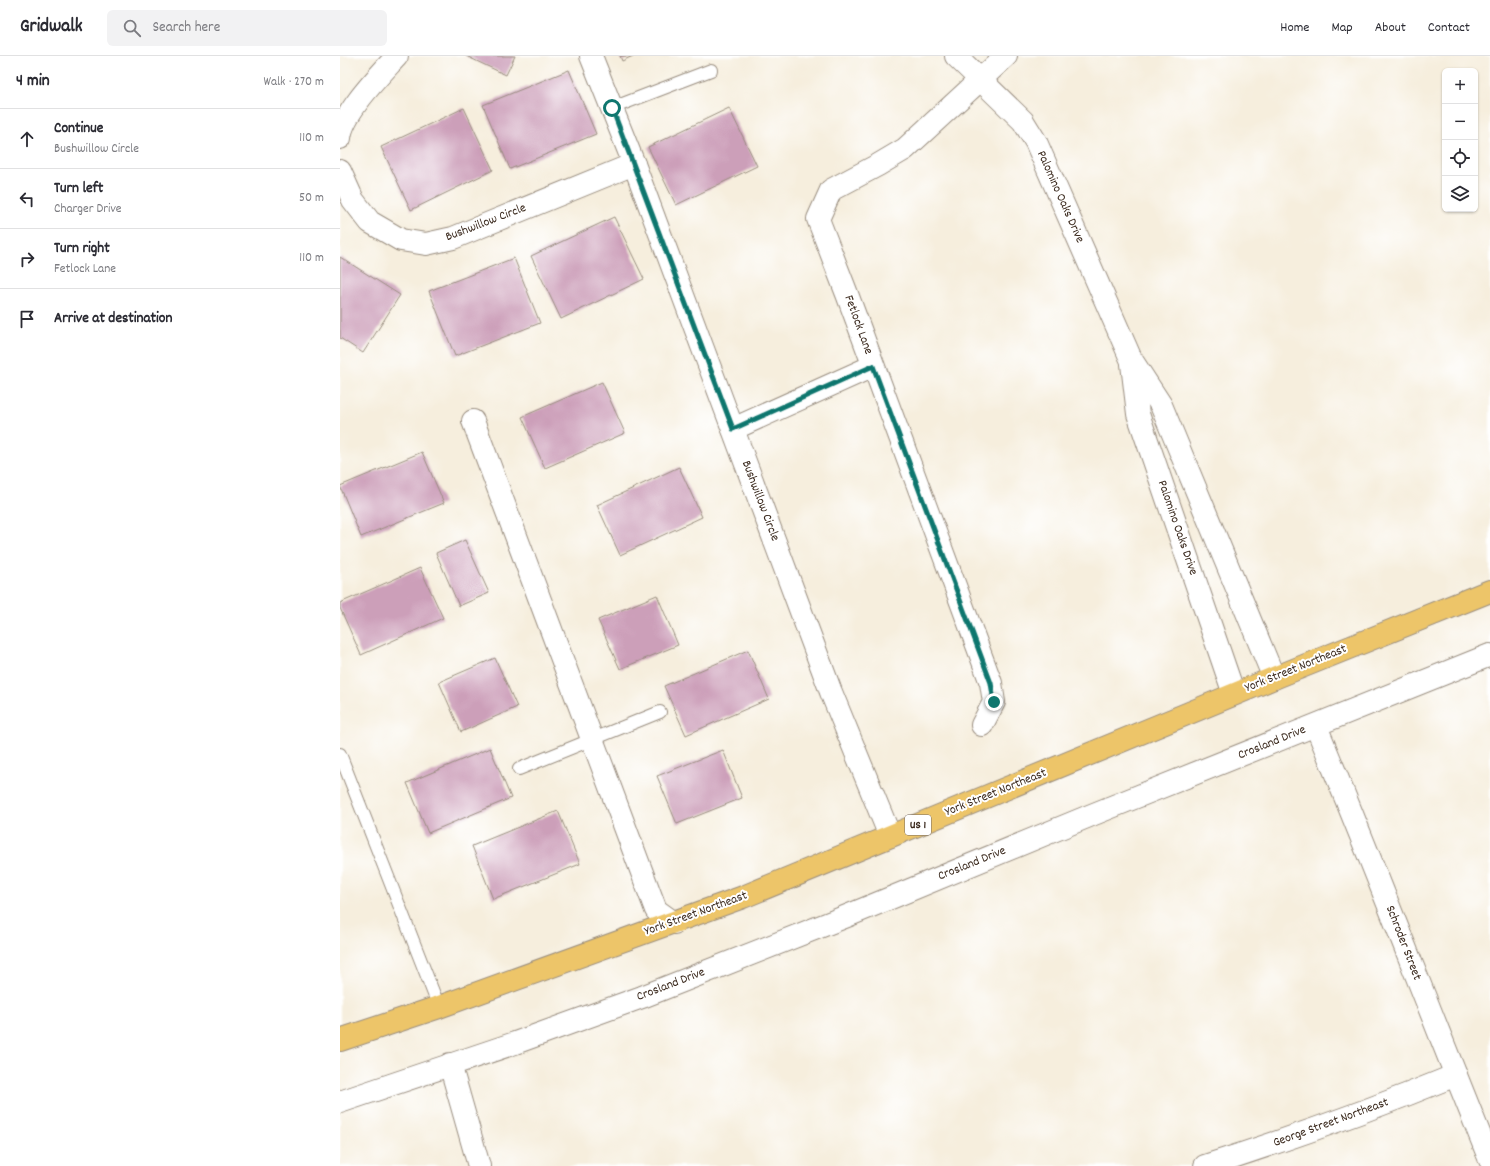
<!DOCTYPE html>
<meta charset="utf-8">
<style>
body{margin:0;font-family:Dekko,sans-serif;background:#f2f2f3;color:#2b2b33}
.controls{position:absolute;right:12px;top:12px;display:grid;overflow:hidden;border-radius:6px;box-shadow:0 1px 3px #0004}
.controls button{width:36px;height:36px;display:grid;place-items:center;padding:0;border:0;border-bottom:1px solid #e1e1e2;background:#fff;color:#2b2b33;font:20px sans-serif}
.stop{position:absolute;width:12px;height:12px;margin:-9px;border:3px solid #0f766e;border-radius:50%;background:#fff}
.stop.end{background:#0f766e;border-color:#fff;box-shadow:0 1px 4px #0008}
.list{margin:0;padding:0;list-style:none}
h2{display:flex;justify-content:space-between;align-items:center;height:52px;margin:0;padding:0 16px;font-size:17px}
h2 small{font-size:13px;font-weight:400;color:#7c7c81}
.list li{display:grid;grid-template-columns:26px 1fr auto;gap:12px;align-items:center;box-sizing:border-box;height:60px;padding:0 16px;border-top:1px solid #e1e1e2}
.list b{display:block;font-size:15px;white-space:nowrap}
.list p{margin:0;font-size:13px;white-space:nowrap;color:#7c7c81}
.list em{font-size:13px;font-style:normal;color:#7c7c81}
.icon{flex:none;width:22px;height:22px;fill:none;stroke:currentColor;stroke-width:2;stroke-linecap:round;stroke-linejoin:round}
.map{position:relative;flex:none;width:1150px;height:1110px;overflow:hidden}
header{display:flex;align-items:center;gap:24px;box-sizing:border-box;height:56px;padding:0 20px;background:#fff;border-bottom:1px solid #e1e1e2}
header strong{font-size:19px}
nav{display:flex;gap:22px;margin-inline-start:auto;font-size:14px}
.search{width:280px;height:36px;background:#f2f2f3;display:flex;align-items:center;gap:10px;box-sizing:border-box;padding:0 14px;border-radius:6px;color:#7c7c81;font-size:15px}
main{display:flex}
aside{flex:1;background:#fff}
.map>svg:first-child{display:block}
.building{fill:#cc9fb9}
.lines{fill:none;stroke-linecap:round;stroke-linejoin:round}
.lane-casing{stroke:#988c7e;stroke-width:14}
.street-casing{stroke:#988c7e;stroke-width:24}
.highway-casing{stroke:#988c7e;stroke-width:24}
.lane{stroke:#fff;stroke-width:12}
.street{stroke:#fff;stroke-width:22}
.highway{stroke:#edc569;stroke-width:22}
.route{stroke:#0f766e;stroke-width:5}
.labels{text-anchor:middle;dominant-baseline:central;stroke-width:4;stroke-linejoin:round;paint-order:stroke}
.shield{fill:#fff;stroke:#766a62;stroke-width:1}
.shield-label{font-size:12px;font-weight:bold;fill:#3b2a1e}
.street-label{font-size:13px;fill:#3b2a1e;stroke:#fff}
</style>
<header>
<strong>Gridwalk</strong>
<div class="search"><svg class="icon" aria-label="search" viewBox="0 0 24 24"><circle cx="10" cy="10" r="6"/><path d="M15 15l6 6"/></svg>Search here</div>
<nav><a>Home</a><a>Map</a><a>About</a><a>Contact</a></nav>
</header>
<main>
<aside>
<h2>4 min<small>Walk · 270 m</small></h2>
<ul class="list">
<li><svg class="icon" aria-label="ahead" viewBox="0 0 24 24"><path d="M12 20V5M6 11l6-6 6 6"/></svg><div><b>Continue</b><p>Bushwillow Circle</p></div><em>110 m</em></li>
<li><svg class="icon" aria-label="left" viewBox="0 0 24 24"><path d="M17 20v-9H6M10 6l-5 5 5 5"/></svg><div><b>Turn left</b><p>Charger Drive</p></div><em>50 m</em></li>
<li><svg class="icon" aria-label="right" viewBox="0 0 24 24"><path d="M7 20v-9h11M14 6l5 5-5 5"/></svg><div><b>Turn right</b><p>Fetlock Lane</p></div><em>110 m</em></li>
<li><svg class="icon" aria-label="arrive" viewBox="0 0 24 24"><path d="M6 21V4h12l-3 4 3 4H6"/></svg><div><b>Arrive at destination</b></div></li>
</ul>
</aside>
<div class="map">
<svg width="1150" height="1110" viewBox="0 0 1150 1110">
<rect width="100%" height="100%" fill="#fff"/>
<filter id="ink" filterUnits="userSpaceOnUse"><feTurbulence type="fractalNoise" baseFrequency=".025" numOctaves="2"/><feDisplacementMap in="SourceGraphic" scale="8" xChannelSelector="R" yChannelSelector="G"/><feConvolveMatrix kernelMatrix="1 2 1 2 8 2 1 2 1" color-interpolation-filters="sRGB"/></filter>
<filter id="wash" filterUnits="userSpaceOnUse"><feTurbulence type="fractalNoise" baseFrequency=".012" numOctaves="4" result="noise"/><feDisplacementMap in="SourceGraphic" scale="16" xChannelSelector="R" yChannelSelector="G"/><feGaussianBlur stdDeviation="0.9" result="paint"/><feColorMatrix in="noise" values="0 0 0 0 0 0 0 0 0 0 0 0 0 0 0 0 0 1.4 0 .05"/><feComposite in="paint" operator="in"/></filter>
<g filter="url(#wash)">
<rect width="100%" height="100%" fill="#f6eedd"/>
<g id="blocks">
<g class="building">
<path d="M126,0H175L166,19Z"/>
<path d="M280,0H293L282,5Z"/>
<path d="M229,14L256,78L170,113L143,49Z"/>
<path d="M124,52L153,114L71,154L41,91Z"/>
<path d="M389,52L417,110L336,149L308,91Z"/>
<path d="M274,161L304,223L221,263L191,200Z"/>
<path d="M0,201L60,239L23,297L0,282Z"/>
<path d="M174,202L200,267L115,300L89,235Z"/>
<path d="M262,326L285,377L205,412L182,361Z"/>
<path d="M82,396L104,447L21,481L0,430Z"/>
<path d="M339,411L362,461L280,499L257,449Z"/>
<path d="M125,484L149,537L119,550L96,497Z"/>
<path d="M80,512L103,562L21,599L0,552V547Z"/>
<path d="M317,539L338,589L280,613L258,564Z"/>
<path d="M408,594L429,643L346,679L324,630Z"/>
<path d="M155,602L177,651L121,676L99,626Z"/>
<path d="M150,692L171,742L88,777L67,727Z"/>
<path d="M383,694L402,742L337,768L317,720Z"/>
<path d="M218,755L240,808L153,843L132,790Z"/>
</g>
</g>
</g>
<g filter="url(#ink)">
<use href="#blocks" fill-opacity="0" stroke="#988c7e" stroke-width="1"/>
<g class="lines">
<defs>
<g id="lane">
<path d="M272,52L371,14"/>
<path d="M0,698L99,951"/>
<path d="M179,713L320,656"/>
</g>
<g id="street">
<path d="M251,0L294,108L491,636L550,780"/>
<path d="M616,0L683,65L696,86L791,303L821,349L934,622"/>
<path d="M0,82C2,57 40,19 57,0"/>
<path d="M0,115L13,144L30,166L61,184L86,188L113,182L294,108"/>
<path d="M792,308L798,358L894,638"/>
<path d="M133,365L316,854L334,867"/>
<path d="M393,373L533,310"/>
<path d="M642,669L654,646L651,627L507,238L478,163L491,134L538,109L565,93L666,0"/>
<path d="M976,670C1036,814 1091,959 1150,1104"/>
<path d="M110,1008L139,1110"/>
<path d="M0,1046L175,987L302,941L507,860L754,758L1150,599"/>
<path d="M865,1110C950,1083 1033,1053 1116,1019"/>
</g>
<path id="highway" d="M0,984L99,951L403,841L934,622L1150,535"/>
</defs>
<use href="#lane" class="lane-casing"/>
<use href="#street" class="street-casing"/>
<use href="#highway" class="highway-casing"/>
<use href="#lane" class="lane"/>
<use href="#street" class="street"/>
<use href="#highway" class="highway"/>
</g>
</g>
<g class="lines" filter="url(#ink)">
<path class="route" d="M272,52L393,373L533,310L651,627L654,646"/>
</g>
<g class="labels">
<rect class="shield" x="565" y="759" width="26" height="20" rx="3"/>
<g class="shield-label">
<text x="578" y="769">US 1</text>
</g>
<g class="street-label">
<text transform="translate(720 141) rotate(66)">Palomino Oaks Drive</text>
<text transform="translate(146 167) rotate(-21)">Bushwillow Circle</text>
<text transform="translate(518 269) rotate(70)">Fetlock Lane</text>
<text transform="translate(420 445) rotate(69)">Bushwillow Circle</text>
<text transform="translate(837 472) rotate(71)">Palomino Oaks Drive</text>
<text transform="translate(956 613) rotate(-22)">York Street Northeast</text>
<text transform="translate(932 687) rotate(-22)">Crosland Drive</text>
<text transform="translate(656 737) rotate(-22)">York Street Northeast</text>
<text transform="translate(632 808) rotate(-22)">Crosland Drive</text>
<text transform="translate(356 858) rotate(-20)">York Street Northeast</text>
<text transform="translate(1063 887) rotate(69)">Schroder Street</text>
<text transform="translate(331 929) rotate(-21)">Crosland Drive</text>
<text transform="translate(991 1067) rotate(-20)">George Street Northeast</text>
</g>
</g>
</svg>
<div class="controls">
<button>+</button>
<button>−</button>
<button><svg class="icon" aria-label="locate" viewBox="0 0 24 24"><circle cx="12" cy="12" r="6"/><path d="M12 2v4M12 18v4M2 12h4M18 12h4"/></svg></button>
<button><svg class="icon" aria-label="layers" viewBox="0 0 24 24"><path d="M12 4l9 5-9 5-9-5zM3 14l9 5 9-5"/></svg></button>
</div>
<div class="stop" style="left:272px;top:52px"></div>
<div class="stop end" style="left:654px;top:646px"></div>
</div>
</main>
